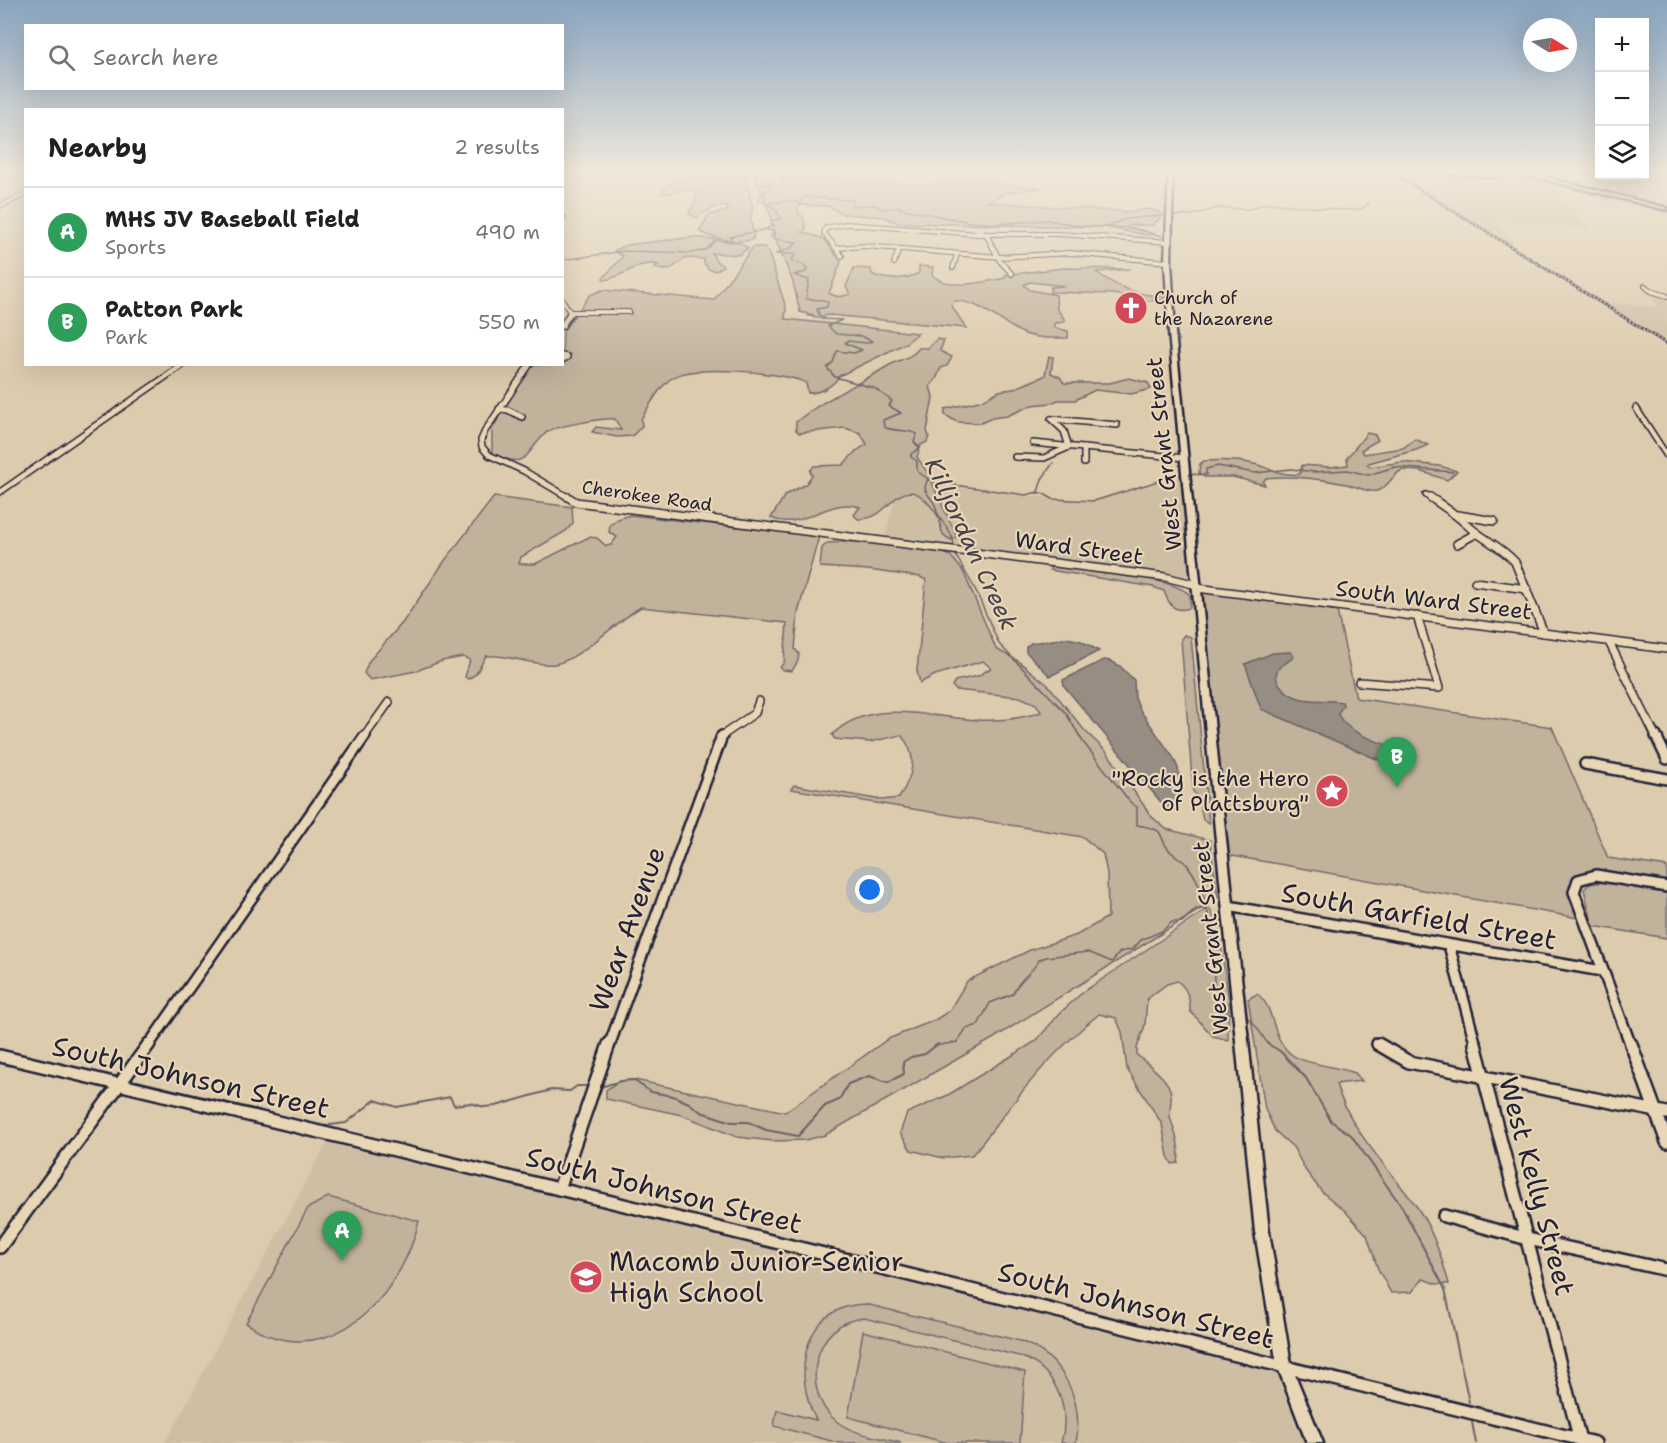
<!DOCTYPE html>
<meta charset="utf-8">
<style>
body{margin:0;font-family:"Shantell Sans",sans-serif;background:#f6f6f6;color:#202124}
.controls{position:absolute;right:18px;top:18px;display:grid;overflow:hidden;border-radius:0px;box-shadow:0 6px 24px #0002}
.controls button{width:54px;height:54px;display:grid;place-items:center;padding:0;border:0;border-bottom:2px solid #e0e0e0;background:#fff;color:#202124;font:30px sans-serif}
.compass{position:absolute;left:1523px;top:18px;width:54px;height:54px;border-radius:50%;background:#fff;box-shadow:0 6px 24px #0002;rotate:101deg}
.you{position:absolute;left:870px;top:890px;width:21px;height:21px;margin:-15px;border:4px solid #fff;border-radius:50%;background:#1a73e8;box-shadow:0 0 0 9px #1a73e833}
.badge{display:grid;place-items:center;width:39px;height:39px;border-radius:50%;background:#111827;color:#fff;font-size:20px;font-weight:700}
.pin{position:absolute;translate:-50% -50px;filter:drop-shadow(0 2px 3px #0008)}
.pin::after{content:'';position:absolute;top:32px;width:21px;height:18px;background:inherit;clip-path:polygon(0 0,100% 0,50% 100%)}
.list{margin:0;padding:0;list-style:none}
h2{display:flex;justify-content:space-between;align-items:center;height:78px;margin:0;padding:0 24px;font-size:26px}
h2 small{font-size:20px;font-weight:400;color:#757577}
.list li{display:grid;grid-template-columns:39px 1fr auto;gap:18px;align-items:center;box-sizing:border-box;height:90px;padding:0 24px;border-top:2px solid #e0e0e0}
.list b{display:block;font-size:22px;white-space:nowrap}
.list p{margin:0;font-size:20px;white-space:nowrap;color:#757577}
.list em{font-size:20px;font-style:normal;color:#757577}
.icon{flex:none;width:33px;height:33px;fill:none;stroke:currentColor;stroke-width:2;stroke-linecap:round;stroke-linejoin:round}
.map{position:relative;flex:none;width:1667px;height:1443px;overflow:hidden}
.search{position:absolute;background:#fff;box-shadow:0 6px 24px #0002;left:24px;top:24px;width:540px;height:66px;display:flex;align-items:center;gap:15px;box-sizing:border-box;padding:0 21px;border-radius:0px;color:#757577;font-size:22px}
.panel{position:absolute;background:#fff;box-shadow:0 6px 24px #0002;left:24px;top:108px;width:540px;height:258px;border-radius:0px}
.map>svg:first-child{display:block}
.built{fill:#cebea4}
.green{fill:#c1b29c;stroke:#726a6c;stroke-width:1.5}
.water{fill:#988d83;stroke:#696266;stroke-width:1.5}
.lines{fill:none;stroke-linecap:round;stroke-linejoin:round}
.stream-far1{stroke:#696266;stroke-width:1.5}
.stream{stroke:#696266;stroke-width:2}
.minor-far4-casing{stroke:#22223b;stroke-width:6}
.minor-far3-casing{stroke:#22223b;stroke-width:8}
.minor-far2-casing{stroke:#22223b;stroke-width:10}
.minor-far1-casing{stroke:#22223b;stroke-width:14}
.minor-casing{stroke:#22223b;stroke-width:16}
.major-casing{stroke:#22223b;stroke-width:5}
.minor-far4{stroke:#e9d6b4;stroke-width:4}
.minor-far3{stroke:#e9d6b4;stroke-width:5}
.minor-far2{stroke:#e9d6b4;stroke-width:7}
.minor-far1{stroke:#e9d6b4;stroke-width:9}
.minor{stroke:#e9d6b4;stroke-width:11}
.major{fill:#e9d6b4;fill-rule:evenodd}
.rail-casing{stroke:#22223b;stroke-width:3}
.rail{stroke:#e9d6b4;stroke-width:1.5;stroke-dasharray:2;stroke-linecap:butt}
.labels{text-anchor:middle;dominant-baseline:central;stroke-width:4.5;stroke-linejoin:round;paint-order:stroke}
.far-poi-label{font-size:18px;fill:#22223b;stroke:#e9d6b4;text-anchor:start}
.far-street-label{font-size:18px;fill:#22223b;stroke:#e9d6b4}
.street-label{font-size:22px;fill:#22223b;stroke:#e9d6b4}
.poi-label{font-size:22px;fill:#22223b;stroke:#e9d6b4;text-anchor:end}
.water-label{font-size:24px;font-style:italic;fill:#454251;stroke:#e9d6b4}
.near-street-label{font-size:27px;fill:#22223b;stroke:#e9d6b4}
.near-poi-label{font-size:27px;fill:#22223b;stroke:#e9d6b4;text-anchor:start}
</style>
<div class="map">
<svg width="1667" height="1443" viewBox="0 0 1667 1443">
<rect width="100%" height="100%" fill="#ddcbad"/>
<filter id="ink" filterUnits="userSpaceOnUse"><feTurbulence type="fractalNoise" baseFrequency=".0167" numOctaves="2"/><feDisplacementMap in="SourceGraphic" scale="12" xChannelSelector="R" yChannelSelector="G"/><feConvolveMatrix kernelMatrix="1 2 1 2 8 2 1 2 1" color-interpolation-filters="sRGB"/></filter>
<g filter="url(#ink)">
<g class="built">
<path d="M1390,170H1511L1563,183L1549,184L1591,229L1498,221L1517,249Z"/>
<path d="M1649,294L1667,296V342L1603,302L1658,307Z"/>
<path d="M1186,476L1197,585L1174,580L884,541L899,481L1087,502Z"/>
<path d="M331,1135L1284,1365L1315,1443H165Z"/>
</g>
<g class="green">
<path d="M701,170H743L753,207L750,220L754,233L753,239C740,244 710,238 699,231L709,215L727,211L728,207C717,205 704,211 697,218L689,214L696,200L697,190H684L662,194C665,180 691,181 701,170Z"/>
<path d="M785,170H828L837,180L928,185L975,179H993L994,183L1000,184L1041,188L1006,193L988,202L1129,212L1149,209L1161,212L1160,218L1153,225H1130L1128,227L1155,234L1147,235L1104,227L898,223L884,217L843,214L828,206L801,205L798,207L799,214L803,217L806,229L802,232L824,239L841,262L829,293C837,298 842,297 850,294L846,287L854,268L871,269L872,274C885,281 905,280 919,273V266L933,267L932,275C949,291 984,282 1005,278V275L1063,268L1130,269L1096,272C1115,286 1138,296 1164,296L1163,300L1146,301L1114,294L1050,292L1051,287L1065,286L1029,282L1024,285L1030,290L1056,295L1057,309L1065,320L1064,322L1055,323L1053,327L1068,331V338C1054,338 1039,339 1025,334C1001,324 981,300 953,301L951,305L966,328L830,315L822,316L824,318L809,316L807,315H814L800,312L793,282L775,238L770,213L763,196L765,195L762,194L754,174C766,174 771,185 781,187Z"/>
<path d="M694,237L740,243L748,248L739,255L712,253L716,261L723,266L716,271L708,269L704,263V259L685,258C676,265 668,275 655,267L658,265C640,259 621,279 604,280L603,278L623,256L614,251L627,245Z"/>
<path d="M753,247H764L768,251L786,308L785,319L918,333L906,343L839,376C834,386 820,393 808,393L806,383C785,372 690,364 672,378C659,387 650,405 641,419L642,426L632,436L617,437L592,432L596,427L621,430L615,419C606,417 553,427 547,432C523,454 529,471 492,453V429L531,365L562,364L563,331L590,295L602,290L714,300Z"/>
<path d="M937,339L944,340L940,351L952,357L947,366L941,368L936,379L930,386L933,397L927,431L929,436L927,442L921,445L917,457L927,472L957,537L951,540C948,538 945,537 943,534C940,529 941,521 938,516C932,507 921,492 910,492C889,494 886,520 858,519L854,515L860,507C828,496 803,532 771,518L785,495L806,484L812,475L810,471L814,466L843,465L855,452L867,444L860,433L845,428L799,433L796,430V422C824,399 857,385 888,366C899,359 911,359 919,348H928Z"/>
<path d="M1049,356L1053,357L1051,373L1060,377L1064,383H1110L1129,378L1148,383L1151,389L1131,394L1095,390L1075,400H1058L1051,403L1032,405L1007,416L992,418L981,423L957,422L945,415V409L983,400L999,391L1013,389L1042,377L1045,375Z"/>
<path d="M1367,433L1375,435L1378,440L1361,450L1364,454L1403,448L1415,439L1428,445L1416,450L1369,463L1367,465L1370,467L1402,462L1440,466L1457,471L1447,480L1420,471L1402,470C1392,475 1388,488 1377,491C1367,493 1356,486 1346,484C1323,479 1289,475 1266,478L1263,482L1265,485L1233,477H1204L1199,473L1200,464L1204,461C1222,460 1241,460 1258,465C1272,470 1284,476 1300,474L1302,465L1330,467L1348,465L1347,458Z"/>
<path d="M494,497L572,507L573,523L566,531L521,557L519,564H535L589,537L597,538L606,546L611,545L617,537L609,532L610,525L618,519L630,515L819,536L798,613L795,649L799,654L798,661L792,671L783,670L780,667L784,663L787,623L641,607C618,620 578,661 555,664C536,667 509,654 486,656L476,674L468,679L465,677L470,660L463,657L442,661L416,671L370,680L364,673L369,661L403,622L446,559Z"/>
<path d="M863,541L932,548L951,556L963,571L996,649L1018,661L1049,686L1085,731L1107,752L1151,816L1166,829L1210,840L1218,898L994,1038L825,1135L806,1140L773,1141L737,1137L682,1115L606,1099V1090L619,1081L635,1080L785,1112L888,1039L935,1020L949,1011L967,981L1030,950L1077,935L1108,917L1107,873L1103,854L1083,837L791,789L794,785L882,800L899,798C913,775 919,756 901,735L870,742L835,739L832,735C870,697 930,717 977,720C999,721 1020,719 1041,712L1036,704L1020,697L956,690L952,686L955,681L978,676L991,668L983,661L935,675L920,683L917,671L926,580L920,577L868,570L820,567L822,548L827,543Z"/>
<path d="M1054,566C1082,570 1172,576 1190,595V608C1174,613 1169,605 1164,591L1153,587L1050,570V567Z"/>
<path d="M1197,588L1337,611L1356,698L1552,727L1608,858L1667,867V881L1603,871L1600,876L1576,883L1584,919L1222,854Z"/>
<path d="M1184,635L1191,637L1209,823L1203,820L1199,801L1193,791L1181,639Z"/>
<path d="M1604,882L1667,891V938L1593,926L1584,889L1590,884Z"/>
<path d="M1209,908L1218,925L1229,1000L1228,1040L1213,1036L1190,1011C1190,999 1188,989 1177,981L1167,984L1147,999L1145,1025L1137,1048V1055C1148,1065 1169,1078 1171,1094C1172,1101 1169,1110 1170,1117C1175,1134 1181,1145 1178,1163L1172,1164L1168,1156L1162,1124L1127,1069L1122,1032L1116,1018L1099,1014C1070,1038 1041,1067 1018,1097C1002,1116 989,1136 972,1155L943,1158L911,1150L900,1133L907,1113L948,1095L1036,1041L1060,1013L1083,992Z"/>
<path d="M1257,994C1276,1007 1270,1038 1291,1054C1303,1064 1339,1067 1355,1073L1362,1081L1336,1084C1350,1130 1389,1169 1417,1207C1433,1230 1442,1258 1449,1284H1436L1423,1279L1412,1292L1391,1293L1378,1269L1367,1235L1344,1210L1322,1192L1306,1171L1293,1147L1275,1131L1265,1109L1248,999Z"/>
<path d="M328,1197L419,1221C404,1286 345,1361 270,1336C262,1334 253,1327 246,1323L308,1208Z"/>
<path d="M865,1304L1020,1341C1063,1356 1084,1400 1076,1443H1061C1071,1408 1056,1368 1019,1356L864,1318C814,1321 799,1389 835,1420C852,1435 880,1437 901,1443H839L774,1426L777,1410L816,1420C792,1374 802,1306 865,1304Z"/>
<path d="M863,1331L1025,1372L1020,1443H948L848,1417Z"/>
</g>
<g class="water">
<path d="M1067,638L1081,641L1099,651L1050,676L1026,652V647L1031,643Z"/>
<path d="M1290,652L1294,656C1289,663 1280,664 1277,671C1275,676 1277,681 1280,685C1296,706 1320,698 1342,702L1343,705L1338,714C1347,734 1378,741 1395,748L1400,753L1399,758L1393,761L1379,760L1261,709L1245,664L1273,653Z"/>
<path d="M1104,660L1111,661L1120,666L1134,680L1135,698L1140,710L1173,757L1178,768L1182,793L1180,800L1166,807L1160,801L1064,686L1063,680Z"/>
</g>
<g class="lines">
<g class="stream-far1">
<path d="M747,170L758,174L757,183L770,184V189L764,191L765,193L759,197L758,201C769,203 777,208 781,219L770,221L774,225L766,229L775,232L771,236L773,239L797,242L793,247L776,254H796L791,261L802,264L807,269L806,272L794,275L809,280L806,299L824,300L828,303L827,307L817,309L821,319L842,320L828,326L836,334L861,336L872,341L867,343L847,341L845,343L862,350L854,353L837,351L833,362L827,368L835,377L874,388L892,401L889,406L901,413L883,420L884,427C895,432 906,429 917,434L914,442L920,448L911,454V457L917,461V471L928,479C921,493 928,492 934,503C936,506 936,509 937,512C942,524 954,533 954,546"/>
<path d="M770,203L789,201L800,203L804,197L853,200L852,206L875,205L883,209L900,207L898,208L970,222L997,224L1047,220L1081,226L1133,228L1162,236"/>
<path d="M1171,216L1193,215L1218,208L1249,209L1267,203L1342,210L1362,209L1369,203"/>
<path d="M1110,225L1126,219L1167,215"/>
<path d="M562,260L625,251L692,253L706,250L716,240L730,241V237C742,233 754,233 767,229"/>
<path d="M1189,474L1206,475V469L1218,466L1255,473L1291,469L1314,472L1348,470L1368,475L1395,467L1453,472"/>
<path d="M928,479L932,482L1026,495L1038,492L1042,479L1053,463"/>
<path d="M1036,493H1042L1053,499L1094,501L1181,474"/>
<path d="M955,554L975,589L999,644L1066,713L1083,742L1131,803L1137,807V825C1171,831 1154,833 1170,851C1176,857 1184,860 1188,866C1216,903 1212,959 1215,1002L1224,1011L1233,1015"/>
<path d="M1246,1016C1257,1024 1261,1036 1270,1046"/>
<path d="M935,1046L957,1042L966,1029L978,1025L990,1003L1013,994C1018,979 1032,974 1039,960L1046,957L1088,952L1112,962L1120,952L1133,949L1141,940L1162,931L1172,922H1182L1196,909H1206"/>
</g>
<g class="stream">
<path d="M1268,1044L1280,1051L1306,1078L1331,1121L1351,1135L1402,1207L1445,1289L1469,1402"/>
<path d="M137,1081L322,1126L346,1123L375,1100L397,1107L450,1097L454,1105L471,1103L484,1107L496,1106L551,1090L570,1091L577,1086H589"/>
<path d="M600,1087L621,1081L633,1080L651,1092L673,1096L689,1103L701,1112L732,1122H748L766,1130L798,1136L825,1106L839,1100L848,1084L869,1076L888,1082L904,1074L903,1062L911,1057L925,1054L938,1044"/>
<path d="M1472,1422L1476,1443"/>
</g>
<defs>
<g id="minor-far4">
<path d="M1542,178L1546,175L1543,170"/>
<path d="M0,206L26,194"/>
<path d="M562,220L564,218"/>
<path d="M986,234L1000,261L1012,274"/>
<path d="M836,248L865,246L1000,257L1070,253L1168,262"/>
<path d="M842,256L824,233L826,228L847,224L978,234H1058L1169,242"/>
<path d="M894,263L899,249"/>
<path d="M953,268L957,254"/>
<path d="M1645,286L1651,291L1667,296"/>
<path d="M562,299L571,314"/>
<path d="M571,312H629"/>
</g>
<g id="minor-far3">
<path d="M562,326L570,313"/>
<path d="M562,356L567,357L562,360"/>
<path d="M530,364L485,431L481,440L482,447L489,455L524,471L571,499"/>
<path d="M1636,408L1667,456"/>
<path d="M499,409L508,410L522,417"/>
<path d="M1052,419L1117,425"/>
<path d="M1033,443L1185,458"/>
<path d="M1084,448V463"/>
<path d="M1015,457L1044,458L1069,447L1064,431L1051,419"/>
<path d="M0,492L184,364"/>
<path d="M1426,495L1432,499"/>
</g>
<g id="minor-far2">
<path d="M568,497L576,502L1165,577L1197,585"/>
<path d="M1430,497C1443,506 1454,513 1465,523C1480,538 1501,546 1515,562L1544,633"/>
<path d="M1458,515L1494,521"/>
<path d="M1457,544L1477,533"/>
<path d="M1475,582L1527,589"/>
<path d="M1197,588L1667,649"/>
<path d="M1609,642L1656,737"/>
<path d="M1359,682L1439,688L1417,616"/>
<path d="M364,737L389,702"/>
<path d="M720,737L755,713L759,701"/>
</g>
<g id="minor-far1">
<path d="M1656,736L1667,759"/>
<path d="M1585,764L1667,779"/>
<path d="M1228,906L1602,971"/>
<path d="M1449,945L1476,1046"/>
<path d="M1378,1044L1381,1046"/>
<path d="M148,1046L365,736"/>
<path d="M609,1046L722,736"/>
<path d="M1631,1046L1574,892L1578,880L1596,875L1667,887"/>
</g>
<g id="minor">
<path d="M1378,1044L1409,1062L1667,1113"/>
<path d="M1475,1044L1580,1440"/>
<path d="M1631,1044L1667,1142"/>
<path d="M0,1056L559,1189L1595,1443"/>
<path d="M559,1189L609,1044"/>
<path d="M1444,1216L1528,1239L1667,1270"/>
<path d="M0,1247L149,1044"/>
</g>
<g id="major">
<path d="M1169,170H1173L1171,262L1175,332L1225,830L1269,1232L1291,1365L1323,1443H1307L1277,1365L1255,1232L1215,830L1169,332L1165,262Z"/>
<path d="M1410,170C1437,170 1464,174 1490,175C1500,175 1508,170 1517,170L1667,208V210L1514,172L1493,177Z"/>
</g>
</defs>
<use href="#minor-far4" class="minor-far4-casing"/>
<use href="#minor-far3" class="minor-far3-casing"/>
<use href="#minor-far2" class="minor-far2-casing"/>
<use href="#minor-far1" class="minor-far1-casing"/>
<use href="#minor" class="minor-casing"/>
<use href="#major" class="major-casing"/>
<use href="#minor-far4" class="minor-far4"/>
<use href="#minor-far3" class="minor-far3"/>
<use href="#minor-far2" class="minor-far2"/>
<use href="#minor-far1" class="minor-far1"/>
<use href="#minor" class="minor"/>
<use href="#major" class="major"/>
<defs>
<path id="rail" d="M1388,170L1667,344"/>
</defs>
<use href="#rail" class="rail-casing"/>
<use href="#rail" class="rail"/>
</g>
</g>
<linearGradient id="sky" x2="0" y2="1"><stop stop-color="#88a4c0"/><stop offset="0.46" stop-color="#f0e8da"/><stop offset="1" stop-color="#f0e8da" stop-opacity="0"/></linearGradient>
<rect width="1667" height="372" fill="url(#sky)"/>
<defs>
<symbol id="church-disc" viewBox="-11 -11 22 22"><circle r="9.5" fill="#d1495b" stroke="#e9d6b4"/><path d="M-1.2-6h2.4v3.5h3.3v2.4h-3.3V6h-2.4V-.1h-3.3v-2.4h3.3Z" fill="#fff"/></symbol>
<symbol id="sight-disc" viewBox="-11 -11 22 22"><circle r="9.5" fill="#d1495b" stroke="#e9d6b4"/><path d="M0-6L1.8-2.2L6-1.7L2.9 1.2L3.7 5.4L0 3.3L-3.7 5.4L-2.9 1.2L-6-1.7L-1.8-2.2Z" fill="#fff"/></symbol>
<symbol id="school-disc" viewBox="-11 -11 22 22"><circle r="9.5" fill="#d1495b" stroke="#e9d6b4"/><path d="M0-5L7-2L0 1L-7-2ZM-4 1L0 2.5L4 1V4Q0 6-4 4Z" fill="#fff"/></symbol>
</defs>
<g fill-rule="evenodd">
<use href="#church-disc" x="1112" y="289" width="38" height="38"/>
<use href="#sight-disc" x="1313" y="772" width="38" height="38"/>
<use href="#school-disc" x="567" y="1258" width="38" height="38"/>
</g>
<g class="labels">
<g class="far-poi-label">
<text x="1154" y="298">Church of<tspan x="1154" dy="21">the Nazarene</tspan></text>
</g>
<g class="far-street-label">
<text transform="translate(647 496) rotate(8)">Cherokee Road</text>
</g>
<g class="street-label">
<text transform="translate(1164 454) rotate(-96)">West Grant Street</text>
<text transform="translate(1079 548) rotate(8)">Ward Street</text>
<text transform="translate(1434 600) rotate(7)">South Ward Street</text>
<text transform="translate(1211 938) rotate(-96)">West Grant Street</text>
</g>
<g class="poi-label">
<text x="1309" y="778">"Rocky is the Hero<tspan x="1309" dy="25">of Plattsburg"</tspan></text>
</g>
<g class="water-label">
<text transform="translate(971 544) rotate(65)">Killjordan Creek</text>
</g>
<g class="near-street-label">
<text transform="translate(1419 916) rotate(10)">South Garfield Street</text>
<text transform="translate(627 929) rotate(-70)">Wear Avenue</text>
<text transform="translate(191 1077) rotate(13)">South Johnson Street</text>
<text transform="translate(1537 1186) rotate(75)">West Kelly Street</text>
<text transform="translate(664 1190) rotate(14)">South Johnson Street</text>
<text transform="translate(1136 1305) rotate(14)">South Johnson Street</text>
</g>
<g class="near-poi-label">
<text x="609" y="1261">Macomb Junior-Senior<tspan x="609" dy="31">High School</tspan></text>
</g>
</g>
</svg>
<div class="controls">
<button>+</button>
<button>−</button>
<button><svg class="icon" aria-label="layers" viewBox="0 0 24 24"><path d="M12 4l9 5-9 5-9-5zM3 14l9 5 9-5"/></svg></button>
</div>
<svg class="compass" viewBox="-18 -18 36 36"><path d="M0-13l5 13h-10z" fill="#e53935"/><path d="M0 13l5-13h-10z" fill="#757577"/></svg>
<div class="you"></div>
<div class="pin badge" style="left:342px;top:1261px;background:#2e9e5b">A</div>
<div class="pin badge" style="left:1397px;top:787px;background:#2e9e5b">B</div>
<div class="search"><svg class="icon" aria-label="search" viewBox="0 0 24 24"><circle cx="10" cy="10" r="6"/><path d="M15 15l6 6"/></svg>Search here</div>
<section class="panel">
<h2>Nearby<small>2 results</small></h2>
<ul class="list">
<li><span class="badge" style="background:#2e9e5b">A</span><div><b>MHS JV Baseball Field</b><p>Sports</p></div><em>490 m</em></li>
<li><span class="badge" style="background:#2e9e5b">B</span><div><b>Patton Park</b><p>Park</p></div><em>550 m</em></li>
</ul>
</section>
</div>
